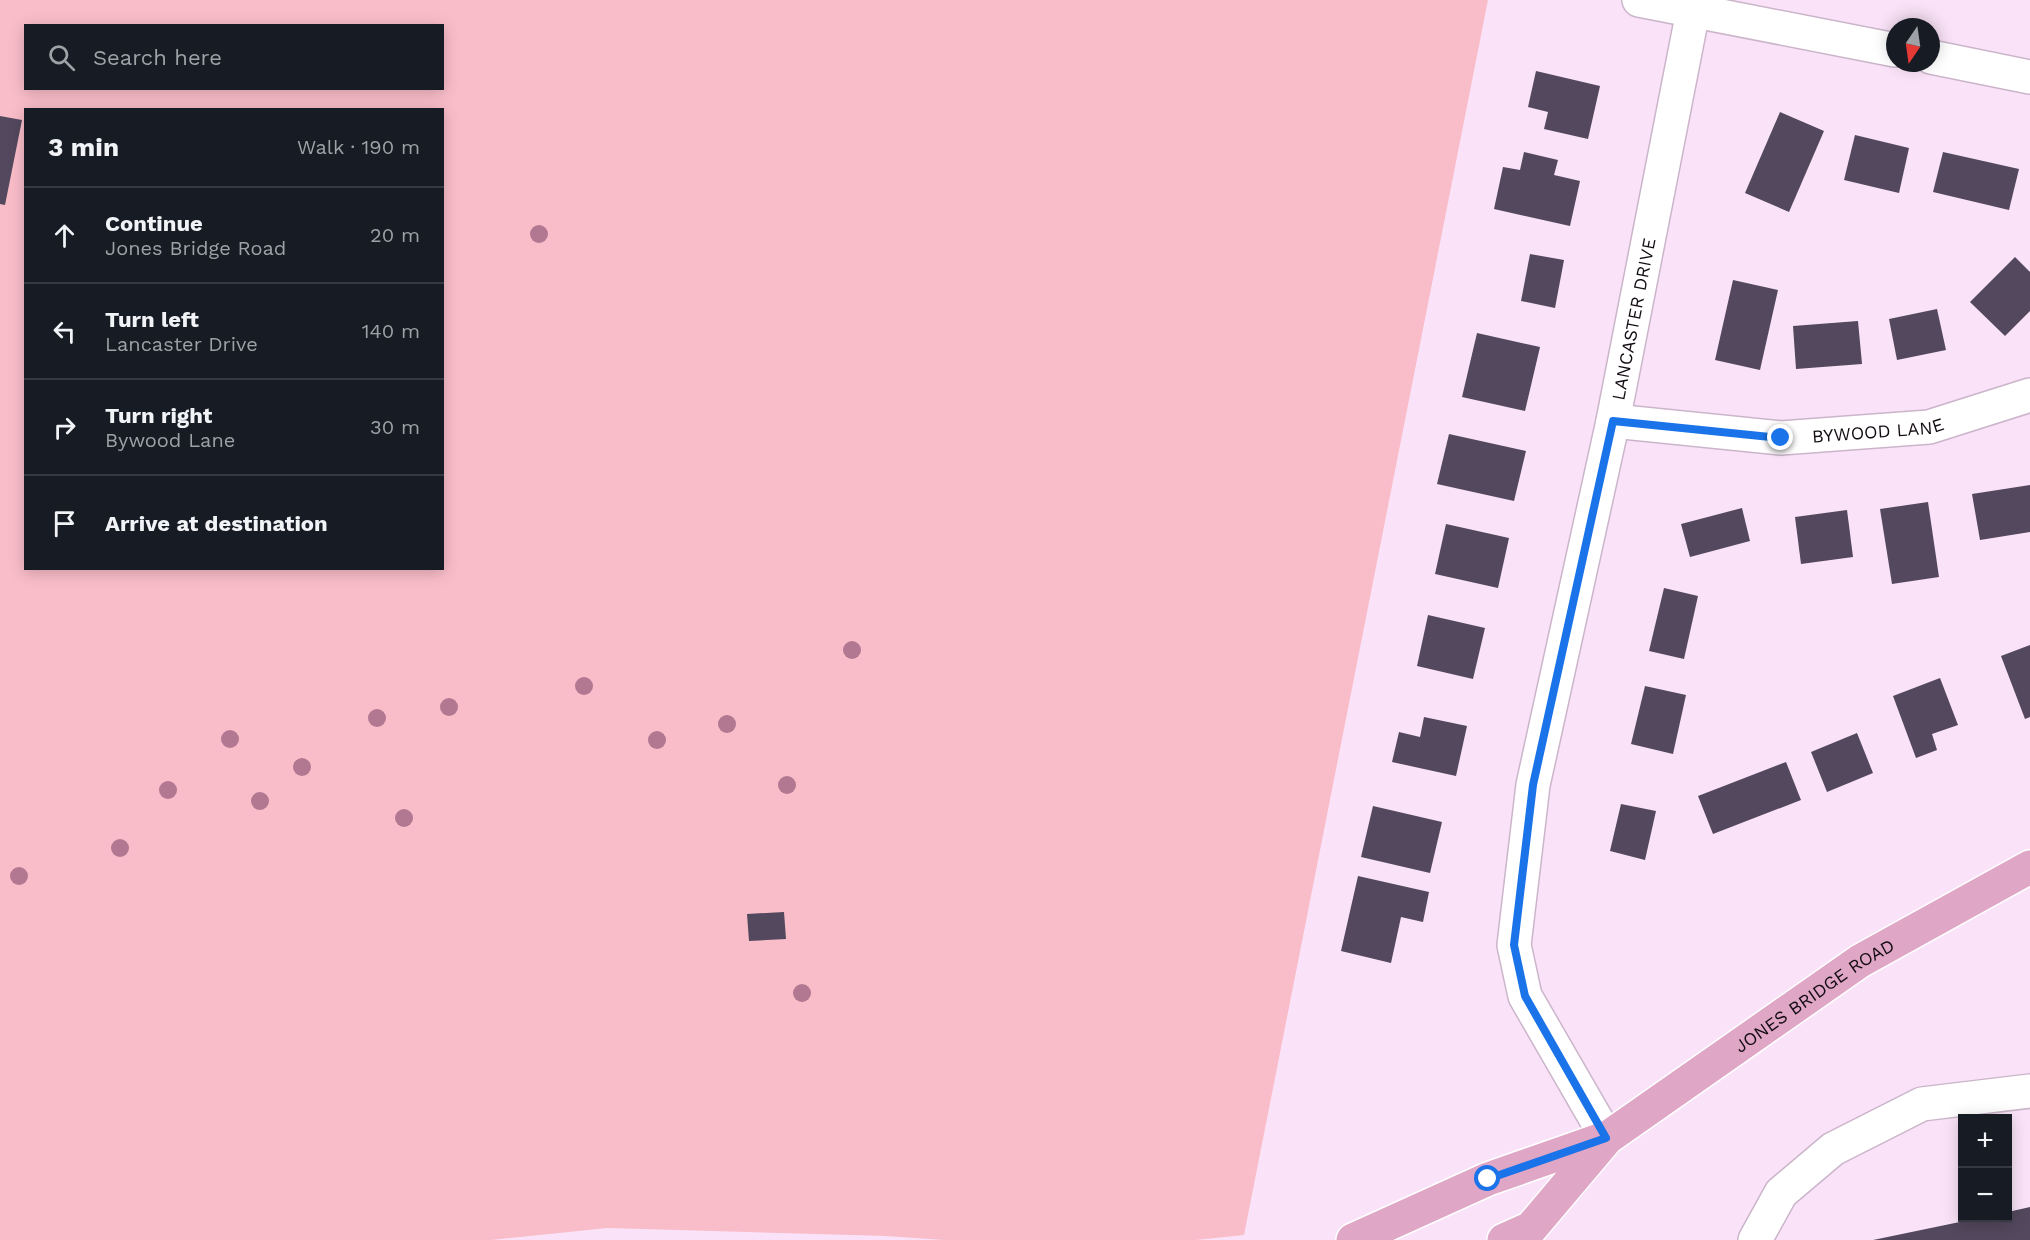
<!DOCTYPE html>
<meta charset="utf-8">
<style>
body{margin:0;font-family:"Work Sans",sans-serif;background:#242831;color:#f1f3f6}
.controls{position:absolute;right:18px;bottom:18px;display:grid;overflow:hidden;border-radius:0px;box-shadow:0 3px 15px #0003}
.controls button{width:54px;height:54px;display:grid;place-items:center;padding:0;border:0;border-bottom:2px solid #363941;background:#171b24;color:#f1f3f6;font:30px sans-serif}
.compass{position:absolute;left:1886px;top:18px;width:54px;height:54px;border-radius:50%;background:#171b24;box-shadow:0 3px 15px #0003;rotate:193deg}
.stop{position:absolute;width:18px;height:18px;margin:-14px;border:4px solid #1a73e8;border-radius:50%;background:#fff}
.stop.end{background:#1a73e8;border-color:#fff;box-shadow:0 2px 6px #0008}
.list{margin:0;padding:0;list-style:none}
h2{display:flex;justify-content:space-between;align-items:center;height:78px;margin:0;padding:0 24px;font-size:26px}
h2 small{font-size:20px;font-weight:400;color:#9ea1a6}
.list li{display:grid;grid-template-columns:39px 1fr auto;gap:18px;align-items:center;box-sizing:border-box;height:96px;padding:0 24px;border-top:2px solid #363941}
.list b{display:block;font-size:22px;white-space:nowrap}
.list p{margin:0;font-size:20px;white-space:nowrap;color:#9ea1a6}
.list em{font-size:20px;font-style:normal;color:#9ea1a6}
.icon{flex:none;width:33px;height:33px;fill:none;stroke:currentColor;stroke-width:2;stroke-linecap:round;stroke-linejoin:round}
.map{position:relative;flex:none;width:2030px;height:1240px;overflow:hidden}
.search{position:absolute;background:#171b24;box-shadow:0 3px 15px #0003;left:24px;top:24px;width:420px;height:66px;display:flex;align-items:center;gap:15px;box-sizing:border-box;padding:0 21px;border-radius:0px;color:#9ea1a6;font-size:22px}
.panel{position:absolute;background:#171b24;box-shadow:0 3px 15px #0003;left:24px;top:108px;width:420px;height:462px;border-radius:0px}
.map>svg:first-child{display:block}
.green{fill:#f9bdc9;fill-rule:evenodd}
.building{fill:#53485d}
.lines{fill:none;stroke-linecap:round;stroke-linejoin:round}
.minor-casing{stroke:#cbb5ca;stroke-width:36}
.major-casing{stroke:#fff;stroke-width:36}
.minor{stroke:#fff;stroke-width:33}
.major{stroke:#dfa6c6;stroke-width:33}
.tree{fill:#b27892}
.route{stroke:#1a73e8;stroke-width:8}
.labels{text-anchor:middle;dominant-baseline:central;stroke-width:6;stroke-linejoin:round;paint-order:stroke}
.street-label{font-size:18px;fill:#130c13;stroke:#fae3f8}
</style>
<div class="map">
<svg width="2030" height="1240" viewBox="0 0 2030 1240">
<rect width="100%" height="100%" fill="#fae3f8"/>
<path class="green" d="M0,0H1488L1244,1235L1196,1240H944L886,1236L607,1228L491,1240H0ZM26,26H442V88H26ZM26,110H442V568H26Z"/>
<g class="building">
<path d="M1536,71L1600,86L1588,139L1544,129L1548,112L1528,107Z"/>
<path d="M1780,112L1824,131L1789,212L1745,193Z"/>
<path d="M0,116L22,120L5,205L0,204Z"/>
<path d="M1855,135L1909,148L1899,193L1844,180Z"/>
<path d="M1524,152L1558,160L1554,175L1580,181L1570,226L1494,209L1503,167L1520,170Z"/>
<path d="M1943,152L2019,169L2009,210L1933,192Z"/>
<path d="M1530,254L1564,260L1555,308L1521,301Z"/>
<path d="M2015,257L2030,272V311L2005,336L1970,302Z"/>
<path d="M1733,280L1778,290L1760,370L1715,360Z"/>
<path d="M1937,309L1946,350L1897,360L1889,319Z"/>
<path d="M1858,321L1862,364L1796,369L1793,326Z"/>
<path d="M1477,333L1540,347L1525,411L1462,397Z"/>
<path d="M1449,434L1526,451L1514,501L1437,484Z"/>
<path d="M2030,485V532L1980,540L1972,494Z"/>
<path d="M1928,502L1939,577L1892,584L1880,509Z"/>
<path d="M1742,508L1750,541L1690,557L1681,524Z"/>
<path d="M1847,510L1853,557L1801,564L1795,517Z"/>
<path d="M1446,524L1509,538L1498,588L1435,574Z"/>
<path d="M1664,588L1698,596L1684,659L1649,651Z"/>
<path d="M1428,615L1485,628L1473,679L1417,666Z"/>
<path d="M2030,645V717L2025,719L2001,656Z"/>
<path d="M1940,678L1958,725L1932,734L1937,750L1916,758L1893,696Z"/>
<path d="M1645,686L1686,695L1673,754L1631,744Z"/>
<path d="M1424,717L1467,726L1456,776L1392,762L1399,732L1420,737Z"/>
<path d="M1857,733L1873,773L1827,792L1811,752Z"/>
<path d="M1786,762L1801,800L1713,834L1698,796Z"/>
<path d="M1621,804L1656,811L1645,860L1610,851Z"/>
<path d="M1373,806L1442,822L1430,873L1361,857Z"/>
<path d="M1358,876L1429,892L1423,922L1401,917L1391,963L1341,951Z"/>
<path d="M784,912L786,939L749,941L747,914Z"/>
<path d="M2030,1207V1240H1873L1979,1218H2008V1212Z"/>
</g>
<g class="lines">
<defs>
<g id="minor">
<path d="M1639,0L1895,50"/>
<path d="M1931,57L2030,77"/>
<path id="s1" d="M1613,421L1781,438L1929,427L2030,395"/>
<path id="s2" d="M1607,1138L1525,996L1514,945L1533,785L1613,421L1693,11"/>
<path d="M1755,1240L1781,1193L1833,1149L1922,1104L2030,1091"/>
</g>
<g id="major">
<path d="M1353,1240L1488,1179L1605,1138"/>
<path id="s3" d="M1504,1240L1531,1228L1607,1138L1860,961L2030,867"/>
</g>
</defs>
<use href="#minor" class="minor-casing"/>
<use href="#major" class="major-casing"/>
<use href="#minor" class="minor"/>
<use href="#major" class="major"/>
</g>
<g class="tree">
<circle cx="539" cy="234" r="9"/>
<circle cx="852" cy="650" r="9"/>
<circle cx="584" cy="686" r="9"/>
<circle cx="449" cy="707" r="9"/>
<circle cx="377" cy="718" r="9"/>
<circle cx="727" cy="724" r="9"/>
<circle cx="230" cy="739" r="9"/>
<circle cx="657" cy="740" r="9"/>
<circle cx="302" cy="767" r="9"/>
<circle cx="787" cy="785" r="9"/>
<circle cx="168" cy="790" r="9"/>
<circle cx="260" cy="801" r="9"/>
<circle cx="404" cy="818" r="9"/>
<circle cx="120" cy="848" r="9"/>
<circle cx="19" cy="876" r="9"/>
<circle cx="802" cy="993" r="9"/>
</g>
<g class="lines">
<path class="route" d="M1488,1179L1606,1138L1525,996L1514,945L1533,785L1613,421L1781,438"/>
</g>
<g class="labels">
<g class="street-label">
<text stroke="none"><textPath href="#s2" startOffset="854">LANCASTER DRIVE</textPath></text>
<text stroke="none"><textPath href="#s1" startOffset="266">BYWOOD LANE</textPath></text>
<text stroke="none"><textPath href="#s3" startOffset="399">JONES BRIDGE ROAD</textPath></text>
</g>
</g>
</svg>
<div class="controls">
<button>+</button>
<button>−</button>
</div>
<svg class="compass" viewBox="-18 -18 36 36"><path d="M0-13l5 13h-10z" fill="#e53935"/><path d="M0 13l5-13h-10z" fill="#9ea1a6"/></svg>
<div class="stop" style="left:1488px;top:1179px"></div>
<div class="stop end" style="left:1781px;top:438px"></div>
<div class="search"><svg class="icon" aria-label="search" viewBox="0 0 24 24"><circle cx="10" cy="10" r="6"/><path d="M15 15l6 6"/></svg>Search here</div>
<section class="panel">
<h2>3 min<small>Walk · 190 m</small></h2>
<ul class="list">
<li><svg class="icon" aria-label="ahead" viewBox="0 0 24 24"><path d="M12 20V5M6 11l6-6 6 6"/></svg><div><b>Continue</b><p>Jones Bridge Road</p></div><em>20 m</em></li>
<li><svg class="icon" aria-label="left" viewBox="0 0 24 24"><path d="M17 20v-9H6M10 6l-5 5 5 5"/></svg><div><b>Turn left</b><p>Lancaster Drive</p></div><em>140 m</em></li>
<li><svg class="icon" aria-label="right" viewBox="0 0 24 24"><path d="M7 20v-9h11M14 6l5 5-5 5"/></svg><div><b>Turn right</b><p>Bywood Lane</p></div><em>30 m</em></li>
<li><svg class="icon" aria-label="arrive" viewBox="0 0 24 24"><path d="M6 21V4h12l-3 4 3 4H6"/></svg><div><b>Arrive at destination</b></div></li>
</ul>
</section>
</div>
